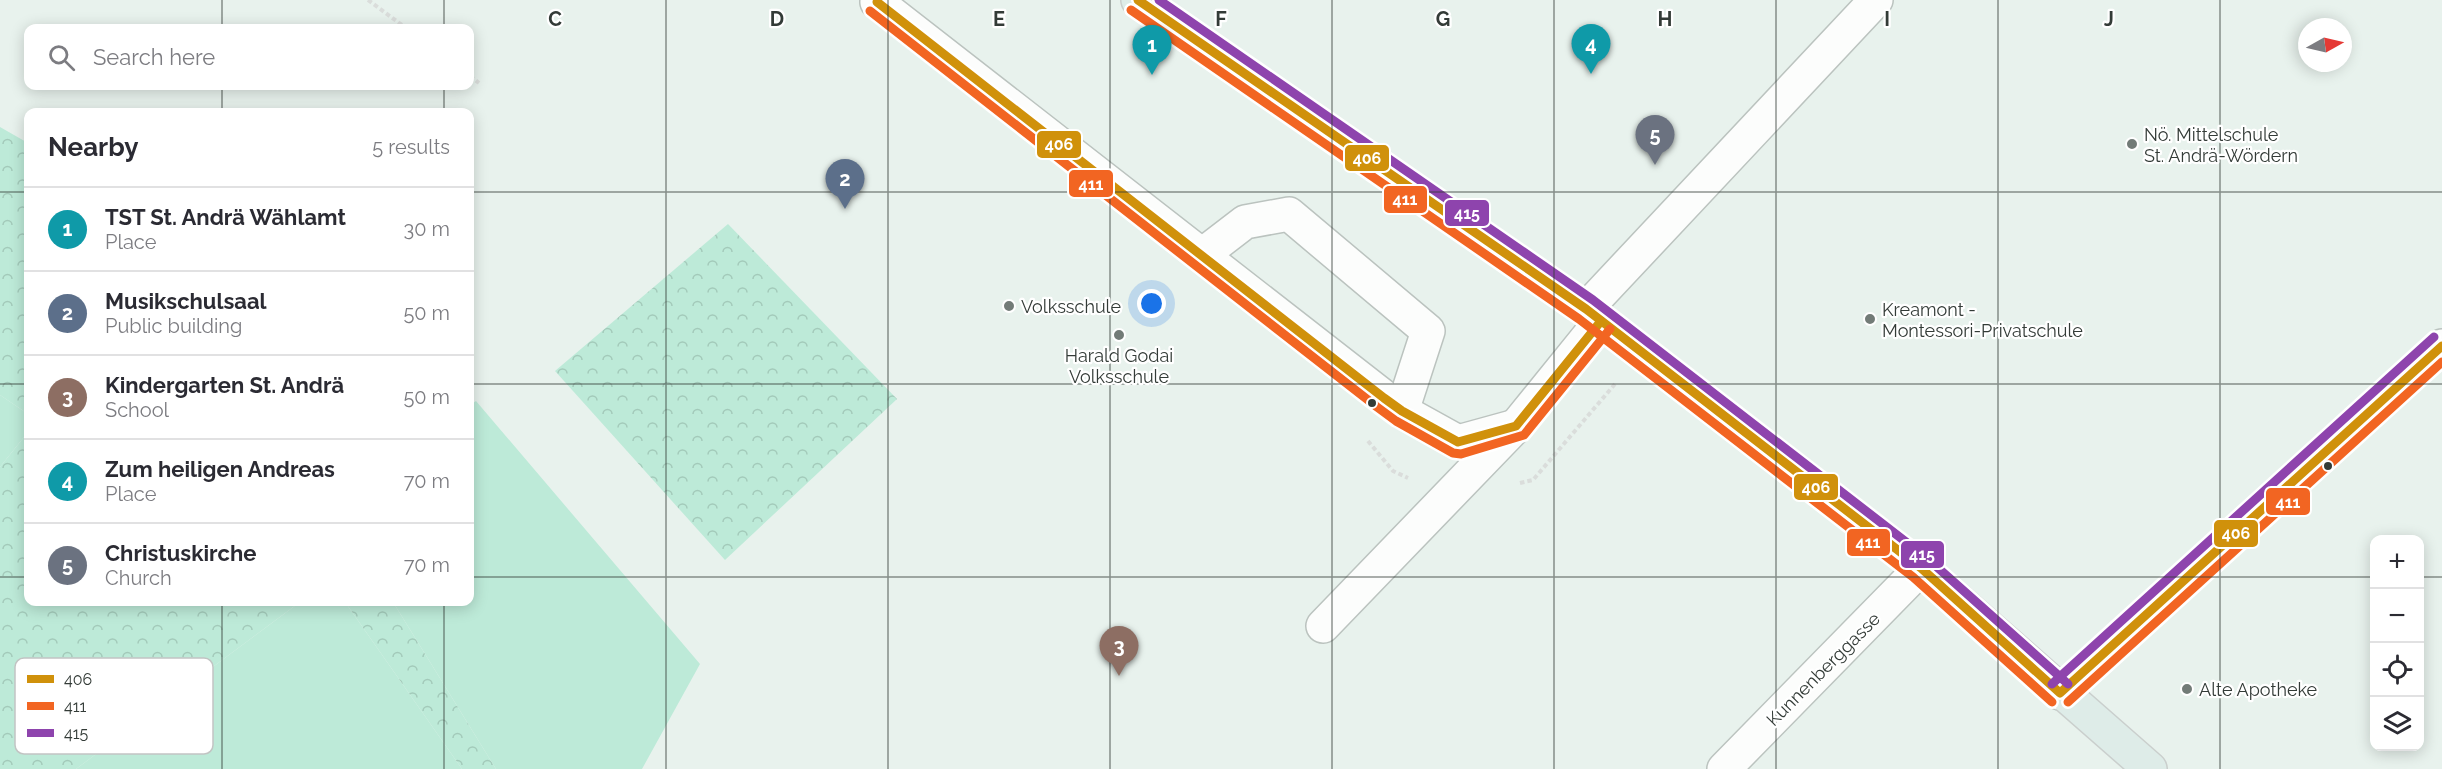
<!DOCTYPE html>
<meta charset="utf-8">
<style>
body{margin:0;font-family:Raleway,sans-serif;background:#f7f7f7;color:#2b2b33}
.controls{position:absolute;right:18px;bottom:18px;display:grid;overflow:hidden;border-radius:12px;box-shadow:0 3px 15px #0003}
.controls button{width:54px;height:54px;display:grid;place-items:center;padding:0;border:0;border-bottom:2px solid #e1e1e2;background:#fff;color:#2b2b33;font:30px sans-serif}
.compass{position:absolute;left:2298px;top:18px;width:54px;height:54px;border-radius:50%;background:#fff;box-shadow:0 3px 15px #0003;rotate:82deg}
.you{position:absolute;left:1152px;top:304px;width:21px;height:21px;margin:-15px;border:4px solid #fff;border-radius:50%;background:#1a73e8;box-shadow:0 0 0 9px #1a73e833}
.badge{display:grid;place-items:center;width:39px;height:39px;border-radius:50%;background:#727b77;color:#fff;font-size:20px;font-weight:700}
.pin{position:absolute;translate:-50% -50px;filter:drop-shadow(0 2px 3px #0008)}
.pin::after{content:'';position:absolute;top:32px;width:21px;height:18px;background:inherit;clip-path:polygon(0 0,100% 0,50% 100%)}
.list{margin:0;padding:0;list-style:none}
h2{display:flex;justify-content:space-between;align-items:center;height:78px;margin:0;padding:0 24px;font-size:26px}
h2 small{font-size:20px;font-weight:400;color:#7c7c81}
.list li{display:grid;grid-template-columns:39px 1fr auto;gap:18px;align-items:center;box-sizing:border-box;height:84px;padding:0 24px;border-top:2px solid #e1e1e2}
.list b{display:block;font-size:22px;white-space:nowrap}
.list p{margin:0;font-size:20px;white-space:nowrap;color:#7c7c81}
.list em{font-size:20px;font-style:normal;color:#7c7c81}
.icon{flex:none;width:33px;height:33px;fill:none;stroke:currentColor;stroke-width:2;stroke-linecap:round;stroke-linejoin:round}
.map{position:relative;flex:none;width:2442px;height:769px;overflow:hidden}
.search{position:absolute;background:#fff;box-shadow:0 3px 15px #0003;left:24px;top:24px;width:450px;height:66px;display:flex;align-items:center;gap:15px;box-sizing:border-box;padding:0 21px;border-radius:12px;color:#7c7c81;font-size:22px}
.panel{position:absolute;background:#fff;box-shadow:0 3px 15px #0003;left:24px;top:108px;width:450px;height:498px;border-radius:12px}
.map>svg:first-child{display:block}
.green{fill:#bdead8}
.forest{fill:url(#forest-crowns)}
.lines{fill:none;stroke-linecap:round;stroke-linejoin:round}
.minor-casing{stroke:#bbc3bf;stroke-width:36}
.major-casing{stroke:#cacfcd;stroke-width:36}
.path{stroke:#dadddb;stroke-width:4;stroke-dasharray:4.5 3;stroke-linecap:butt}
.minor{stroke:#fcfdfc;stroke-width:33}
.major{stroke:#deece8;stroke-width:33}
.bus-1-casing{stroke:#fff;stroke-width:14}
.bus-2-casing{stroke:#fff;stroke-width:14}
.bus-3-casing{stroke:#fff;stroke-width:14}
.bus-1{stroke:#d0910b;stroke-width:9}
.bus-2{stroke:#f26522;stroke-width:9}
.bus-3{stroke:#8e44ad;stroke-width:9}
.grid{fill:none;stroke:#333b37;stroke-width:1.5;stroke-opacity:0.55}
.poi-dot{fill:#727b77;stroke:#fff;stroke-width:2}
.bus-dot{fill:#333b37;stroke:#fff;stroke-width:2}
.labels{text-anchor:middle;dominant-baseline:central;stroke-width:4.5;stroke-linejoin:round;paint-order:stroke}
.poi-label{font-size:18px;fill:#333b37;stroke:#fff;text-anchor:start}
.street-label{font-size:18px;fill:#333b37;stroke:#fff}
.key{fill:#fff;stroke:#c2c4c3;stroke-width:1.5}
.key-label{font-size:16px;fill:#333b37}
.grid-label{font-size:20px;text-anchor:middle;font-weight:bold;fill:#333b37;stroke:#fff;stroke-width:4.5;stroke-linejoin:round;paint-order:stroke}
.line-badge{stroke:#fff;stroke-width:2}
.badge-label{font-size:16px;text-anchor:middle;font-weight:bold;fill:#fff}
</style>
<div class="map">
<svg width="2442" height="769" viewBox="0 0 2442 769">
<defs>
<pattern id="forest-crowns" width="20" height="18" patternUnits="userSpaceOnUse" patternTransform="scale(1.5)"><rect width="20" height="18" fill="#bdead8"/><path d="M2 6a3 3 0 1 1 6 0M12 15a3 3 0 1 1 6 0" fill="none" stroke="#a3caba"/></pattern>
</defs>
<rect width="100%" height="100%" fill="#e8f2ed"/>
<g class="green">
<path d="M0,395L28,414V432L0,467Z"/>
<path d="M476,401L700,664L642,769H496L393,602H470V405Z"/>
<path d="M300,602H345L462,769H76Z"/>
</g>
<g class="forest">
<path d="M0,127L28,143V414L0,395Z"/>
<path d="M728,224L897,399L725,560L555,371Z"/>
<path d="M28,432V602H300L76,769H0V467Z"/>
<path d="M345,602H393L496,769H462Z"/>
</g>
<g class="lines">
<defs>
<g id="minor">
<path d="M878,0L877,2L1402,411L1458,442L1516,426"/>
<path d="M1202,255L1245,222L1289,214L1428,331L1402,411"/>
<path d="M1586,309L1876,0"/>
<path d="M1323,626L1516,426L1601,321"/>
<path d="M2060,693L2442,346"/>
<path d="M1724,769L1921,568"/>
</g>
<path id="major" d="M1138,0L1586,309L1921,568L2150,769"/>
</defs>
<use href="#minor" class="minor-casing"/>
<use href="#major" class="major-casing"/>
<g class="path">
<path d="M368,0L406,28"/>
<path d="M470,76L479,83"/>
<path d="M1368,441L1393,471L1408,478"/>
<path d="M1520,483L1533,480L1615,384"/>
</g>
<use href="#minor" class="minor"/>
<use href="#major" class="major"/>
<defs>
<g id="bus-1">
<path d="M1138,0L1586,309L1921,568L2060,693L2442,346"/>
<path d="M877,2L1384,398L1402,411L1458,442L1516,426L1601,321"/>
</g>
<g id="bus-2">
<path d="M1131,10L1579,319L1913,577L2052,702"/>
<path d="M870,11L1377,407L1396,421L1453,453L1461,454L1524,435L1610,329"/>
<path d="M2068,702L2442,362"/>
</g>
<g id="bus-3">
<path d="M1159,0L1593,300L1928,559L2068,684"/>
<path d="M2052,684L2434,337"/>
</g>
</defs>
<use href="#bus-1" class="bus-1-casing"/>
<use href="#bus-2" class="bus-2-casing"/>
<use href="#bus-3" class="bus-3-casing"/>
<use href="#bus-1" class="bus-1"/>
<use href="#bus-2" class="bus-2"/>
<use href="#bus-3" class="bus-3"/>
</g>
<path class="grid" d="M222,0V28M444,0V28M666,0V769M888,0V769M1110,0V769M1332,0V769M1554,0V769M1776,0V769M1998,0V769M2220,0V769M222,86V112M444,86V112M0,192H28M470,192H2442M0,384H28M470,384H2442M0,577H28M470,577H2374M2420,577H2442M222,602V769M444,602V769"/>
<g class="poi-dot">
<circle cx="2132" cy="144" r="6"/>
<circle cx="1009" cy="306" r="6"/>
<circle cx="1870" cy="319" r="6"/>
<circle cx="1119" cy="335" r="6"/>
<circle cx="2187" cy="689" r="6"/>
</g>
<g class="bus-dot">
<circle cx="1372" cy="403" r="5"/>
<circle cx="2328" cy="466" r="5"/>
</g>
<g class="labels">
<g class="poi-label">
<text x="2144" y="134">Nö. Mittelschule<tspan x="2144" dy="21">St. Andrä-Wördern</tspan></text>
<text x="1021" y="306">Volksschule</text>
<text x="1882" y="309">Kreamont -<tspan x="1882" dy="21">Montessori-Privatschule</tspan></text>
<text x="1119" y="355" text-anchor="middle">Harald Godai<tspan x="1119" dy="21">Volksschule</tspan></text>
<text x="2199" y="689">Alte Apotheke</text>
</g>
<g class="street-label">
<text transform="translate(1823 669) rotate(-45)">Kunnenberggasse</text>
</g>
</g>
<rect x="15" y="658" width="198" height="96" rx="9" class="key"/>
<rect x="27" y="675" width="27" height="8" fill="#d0910b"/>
<rect x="27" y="702" width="27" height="8" fill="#f26522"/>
<rect x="27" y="729" width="27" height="8" fill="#8e44ad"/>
<g class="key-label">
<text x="64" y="685">406</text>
<text x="64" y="712">411</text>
<text x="64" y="739">415</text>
</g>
<g class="grid-label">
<text x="555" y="26">C</text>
<text x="777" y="26">D</text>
<text x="999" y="26">E</text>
<text x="1221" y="26">F</text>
<text x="1443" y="26">G</text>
<text x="1665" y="26">H</text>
<text x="1887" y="26">I</text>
<text x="2109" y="26">J</text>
</g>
<g class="line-badge">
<rect x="1036" y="130" width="46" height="29" rx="6" fill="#d0910b"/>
<rect x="1344" y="144" width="46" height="28" rx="6" fill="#d0910b"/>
<rect x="1068" y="169" width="46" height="29" rx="6" fill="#f26522"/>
<rect x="1383" y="185" width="45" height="29" rx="6" fill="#f26522"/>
<rect x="1444" y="199" width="46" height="28" rx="6" fill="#8e44ad"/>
<rect x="1793" y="473" width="46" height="28" rx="6" fill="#d0910b"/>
<rect x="2265" y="487" width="46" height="29" rx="6" fill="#f26522"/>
<rect x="2213" y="519" width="46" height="29" rx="6" fill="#d0910b"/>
<rect x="1846" y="528" width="45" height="29" rx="6" fill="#f26522"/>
<rect x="1900" y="540" width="45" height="29" rx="6" fill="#8e44ad"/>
</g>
<g class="badge-label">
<text x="1059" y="150">406</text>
<text x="1367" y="164">406</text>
<text x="1091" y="190">411</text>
<text x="1405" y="205">411</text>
<text x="1467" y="219">415</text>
<text x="1816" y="493">406</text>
<text x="2288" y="508">411</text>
<text x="2236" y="539">406</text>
<text x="1868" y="548">411</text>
<text x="1922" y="560">415</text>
</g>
</svg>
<div class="controls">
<button>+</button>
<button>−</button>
<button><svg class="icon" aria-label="locate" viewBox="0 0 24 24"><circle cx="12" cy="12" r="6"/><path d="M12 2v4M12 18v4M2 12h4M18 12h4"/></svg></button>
<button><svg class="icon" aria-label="layers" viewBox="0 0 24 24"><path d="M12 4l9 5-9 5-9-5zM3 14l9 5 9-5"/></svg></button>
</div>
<svg class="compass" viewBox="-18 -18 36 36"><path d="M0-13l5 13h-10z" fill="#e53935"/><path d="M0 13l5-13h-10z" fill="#7c7c81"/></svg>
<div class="you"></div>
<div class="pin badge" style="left:1152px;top:75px;background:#0f9aa8">1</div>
<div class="pin badge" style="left:845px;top:209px;background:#5c6f8a">2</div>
<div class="pin badge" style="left:1119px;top:676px;background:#8d6e63">3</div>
<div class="pin badge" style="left:1591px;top:74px;background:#0f9aa8">4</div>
<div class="pin badge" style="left:1655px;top:165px;background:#6b7280">5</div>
<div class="search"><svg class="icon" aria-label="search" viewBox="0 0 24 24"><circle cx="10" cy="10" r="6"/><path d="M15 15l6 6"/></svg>Search here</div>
<section class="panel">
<h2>Nearby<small>5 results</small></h2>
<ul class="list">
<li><span class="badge" style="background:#0f9aa8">1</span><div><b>TST St. Andrä Wählamt</b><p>Place</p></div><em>30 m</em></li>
<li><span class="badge" style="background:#5c6f8a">2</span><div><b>Musikschulsaal</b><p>Public building</p></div><em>50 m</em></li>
<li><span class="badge" style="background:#8d6e63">3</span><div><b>Kindergarten St. Andrä</b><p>School</p></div><em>50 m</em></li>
<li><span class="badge" style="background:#0f9aa8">4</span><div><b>Zum heiligen Andreas</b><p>Place</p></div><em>70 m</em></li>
<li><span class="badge" style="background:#6b7280">5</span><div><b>Christuskirche</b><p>Church</p></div><em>70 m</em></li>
</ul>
</section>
</div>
